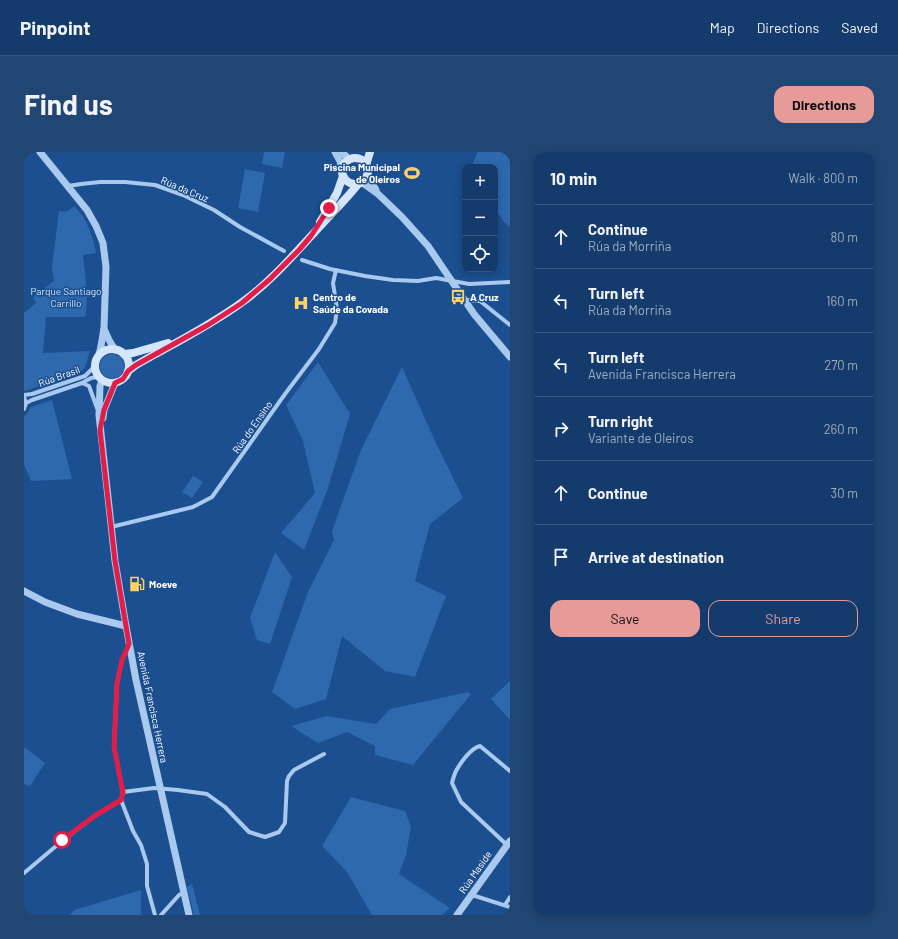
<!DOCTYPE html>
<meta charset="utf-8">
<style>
body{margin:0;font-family:Barlow,sans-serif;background:#214673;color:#f1f3f6}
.controls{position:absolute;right:12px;top:12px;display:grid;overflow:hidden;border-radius:8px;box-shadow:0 2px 10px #0003}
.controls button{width:36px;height:36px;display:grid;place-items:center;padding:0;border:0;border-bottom:1px solid #33557e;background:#143b6b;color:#f1f3f6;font:20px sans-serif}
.stop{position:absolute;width:12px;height:12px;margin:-9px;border:3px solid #e11d48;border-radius:50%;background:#fff}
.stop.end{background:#e11d48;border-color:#fff;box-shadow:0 1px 4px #0008}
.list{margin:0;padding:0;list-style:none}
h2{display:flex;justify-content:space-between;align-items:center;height:52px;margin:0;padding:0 16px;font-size:17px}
h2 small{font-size:13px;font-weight:400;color:#9dadc1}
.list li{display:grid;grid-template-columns:26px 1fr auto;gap:12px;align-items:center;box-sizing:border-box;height:64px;padding:0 16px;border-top:1px solid #33557e}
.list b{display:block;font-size:15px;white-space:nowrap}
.list p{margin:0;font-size:13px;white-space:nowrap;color:#9dadc1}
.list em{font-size:13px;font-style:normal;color:#9dadc1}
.actions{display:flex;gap:8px;padding:12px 16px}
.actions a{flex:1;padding:9px 0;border:1px solid #e69b98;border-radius:12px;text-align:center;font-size:14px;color:#e69b98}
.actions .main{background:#e69b98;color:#111}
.icon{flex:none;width:22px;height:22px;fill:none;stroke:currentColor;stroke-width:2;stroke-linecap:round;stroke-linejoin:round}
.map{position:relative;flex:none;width:486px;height:763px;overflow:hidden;border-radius:12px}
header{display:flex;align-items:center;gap:24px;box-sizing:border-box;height:56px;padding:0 20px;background:#143b6b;border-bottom:1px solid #33557e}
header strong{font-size:19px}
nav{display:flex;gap:22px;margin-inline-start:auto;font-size:14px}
.intro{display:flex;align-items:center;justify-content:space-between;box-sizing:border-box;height:96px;padding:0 24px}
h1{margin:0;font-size:28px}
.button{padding:10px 18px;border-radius:12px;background:#e69b98;color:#111;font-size:14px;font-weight:700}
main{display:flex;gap:24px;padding:0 24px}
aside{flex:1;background:#143b6b;border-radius:12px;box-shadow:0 2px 10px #0003}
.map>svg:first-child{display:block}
.green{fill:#2e69ad}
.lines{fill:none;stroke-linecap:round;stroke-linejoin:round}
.minor{stroke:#a9c9ee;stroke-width:4}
.tertiary{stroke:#a9c9ee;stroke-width:7}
.secondary{stroke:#d6e6fa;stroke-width:8}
.route{stroke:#e11d48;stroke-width:5}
.labels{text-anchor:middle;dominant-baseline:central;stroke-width:3;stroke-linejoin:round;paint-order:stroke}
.poi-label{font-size:10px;font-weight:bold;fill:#fff;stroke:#1b4f8f;text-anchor:start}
.street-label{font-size:10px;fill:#fff;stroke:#1b4f8f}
.park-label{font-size:10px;fill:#cfe3fa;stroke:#1b4f8f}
</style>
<header>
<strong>Pinpoint</strong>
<nav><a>Map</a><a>Directions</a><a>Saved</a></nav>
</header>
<div class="intro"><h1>Find us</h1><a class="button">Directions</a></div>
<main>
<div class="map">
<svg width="486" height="763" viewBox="0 0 486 763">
<rect width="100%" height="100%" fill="#1b4f8f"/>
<g class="green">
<path d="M240,0H261L258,16L238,12Z"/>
<path d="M454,0H486V75L480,70L471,57V15H447Z"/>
<path d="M221,17L241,21L234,60L214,56Z"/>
<path d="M50,54C63,67 69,83 72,101L59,103C61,123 65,145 61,165H22L19,201L66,199L61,215L58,219L1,239L0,238V161L12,151L9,145L30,129L28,115L35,59C42,61 45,59 50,54Z"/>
<circle cx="88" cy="214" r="12"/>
<path d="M294,210L326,262L304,336L280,398L257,381L291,341L279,289L262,253Z"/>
<path d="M378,215L411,289L439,346L406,372L391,429L422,444L391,525L361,519L318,484L302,547L271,557L248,540L284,440L310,388L308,379L337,298Z"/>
<path d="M28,248L48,327L7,329L0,312V265L4,260L7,255Z"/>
<path d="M169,324L179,330L168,346L158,340Z"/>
<path d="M251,400L268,425L246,492L233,488L226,466Z"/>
<path d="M486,529V568L467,547Z"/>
<path d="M444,540L447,542L389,613L351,603V594L323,580L294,591L267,574L303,564L352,572L366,557Z"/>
<path d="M0,595L21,611L6,634L0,632Z"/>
<path d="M327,645L381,659L387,675L382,703L375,722L426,756L418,763H348L323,720L298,694Z"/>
<path d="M168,732L176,763H170L163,735Z"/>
<path d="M117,738V763H46L50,758Z"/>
</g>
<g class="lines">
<g class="minor">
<path d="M44,34L57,32L76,30H101L131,33L159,43L190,58L216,75L260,99"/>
<path d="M278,108L306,117L341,124L369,128L394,129L412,126L445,132L486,130"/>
<path d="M441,148L456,149L486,173"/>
<path d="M58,231L65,234L73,256"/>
<path d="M0,243L8,242L61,224L68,217L71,212"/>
<path d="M0,245L2,251L0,257"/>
<path d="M2,251L8,248L58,231L67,226L75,225"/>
<path d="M87,375L169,355L188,345L261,242L295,197L311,171L313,157L309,131L312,118"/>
<path d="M105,493L98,508L93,531L90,595L99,640L97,648L109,679L117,693L123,712V734L131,763"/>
<path d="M99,640L130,636L154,638L183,642L201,655L225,680L241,685L255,680L261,671L263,629L265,624L270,618L300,602"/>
<path d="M483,693L437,650L428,631C429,627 430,623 432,619C437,610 447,596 456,594L486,619"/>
<path d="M0,721L38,689L72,663L97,648"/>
<path d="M448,743L486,755"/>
<path d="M481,753L486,745"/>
<path d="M0,761L1,763"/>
<path d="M137,763L155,743L159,741"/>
</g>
<g class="tertiary">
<path d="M16,0L63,58L72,74L79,91L82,115L80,176L77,194L75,203"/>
<path d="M311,0L316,9L318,17"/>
<path d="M317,0L322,4L324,8"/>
<path d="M343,22L352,38"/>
<path d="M337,30L354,42L378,65L404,94L450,162L486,205"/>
<path d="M80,177L85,188L91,198"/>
<path d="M78,228L76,234L75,263L91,409L102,474L112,528L165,763"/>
<path d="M79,266L80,258L91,231"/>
<path d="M0,439L21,450L53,462L102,474"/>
<path d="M433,763L486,689"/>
</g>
<g class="secondary">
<circle cx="331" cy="19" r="13"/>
<path d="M342,13L346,0"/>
<path d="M296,70L313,41L319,24"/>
<circle cx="88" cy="214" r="17"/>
<path d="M100,202L109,201L144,191"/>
<path d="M104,219L112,213C147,193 184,175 217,151C244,132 266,107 288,83C303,66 320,50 335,31"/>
</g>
</g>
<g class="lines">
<path class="route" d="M38,688L72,663L97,648L99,640L90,595L93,531L98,508L105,492L91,409L76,278L80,258L91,231L99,227L104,219L112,213L184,173L218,151L245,128L275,98L287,84L305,56"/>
</g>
<defs>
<symbol id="stadium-bare" viewBox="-9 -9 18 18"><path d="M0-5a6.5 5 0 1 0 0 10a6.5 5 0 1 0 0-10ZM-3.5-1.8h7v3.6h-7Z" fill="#ffd166" stroke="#1b4f8f" stroke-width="2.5" paint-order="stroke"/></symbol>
<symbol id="bus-bare" viewBox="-9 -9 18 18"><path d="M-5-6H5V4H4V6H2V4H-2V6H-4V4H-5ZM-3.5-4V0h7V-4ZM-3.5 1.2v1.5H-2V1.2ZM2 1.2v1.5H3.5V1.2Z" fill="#ffd166" stroke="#1b4f8f" stroke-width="2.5" paint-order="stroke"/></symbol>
<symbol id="hospital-bare" viewBox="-9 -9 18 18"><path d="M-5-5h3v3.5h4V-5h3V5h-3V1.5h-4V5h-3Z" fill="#ffd166" stroke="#1b4f8f" stroke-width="2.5" paint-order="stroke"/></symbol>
<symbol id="fuel-bare" viewBox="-9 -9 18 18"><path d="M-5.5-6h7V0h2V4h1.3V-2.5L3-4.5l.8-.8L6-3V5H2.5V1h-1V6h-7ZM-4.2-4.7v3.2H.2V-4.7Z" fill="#ffd166" stroke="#1b4f8f" stroke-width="2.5" paint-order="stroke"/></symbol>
</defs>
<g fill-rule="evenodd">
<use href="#stadium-bare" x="377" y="10" width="22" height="22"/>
<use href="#bus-bare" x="423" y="134" width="22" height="22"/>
<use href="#hospital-bare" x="266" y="140" width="22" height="22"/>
<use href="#fuel-bare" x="102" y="421" width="22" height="22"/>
</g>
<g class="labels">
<g class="poi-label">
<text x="376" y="15" text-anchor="end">Piscina Municipal<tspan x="376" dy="12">de Oleiros</tspan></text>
<text x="289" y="145">Centro de<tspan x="289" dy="12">Saúde da Covada</tspan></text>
<text x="446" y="145">A Cruz</text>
<text x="125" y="432">Moeve</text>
</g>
<g class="street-label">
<text transform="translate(161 37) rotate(23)">Rúa da Cruz</text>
<text transform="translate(35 224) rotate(-20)">Rúa Brasil</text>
<text transform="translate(228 275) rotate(-55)">Rúa do Ensino</text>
<text transform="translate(129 555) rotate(78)">Avenida Francisca Herrera</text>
<text transform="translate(451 720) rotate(-55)">Rúa Maside</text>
</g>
<g class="park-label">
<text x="42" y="139">Parque Santiago<tspan x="42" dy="12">Carrillo</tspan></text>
</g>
</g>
</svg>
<div class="controls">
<button>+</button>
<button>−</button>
<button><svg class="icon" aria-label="locate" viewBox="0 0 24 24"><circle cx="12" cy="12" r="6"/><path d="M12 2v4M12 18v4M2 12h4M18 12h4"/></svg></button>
</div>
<div class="stop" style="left:38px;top:688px"></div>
<div class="stop end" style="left:305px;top:56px"></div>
</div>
<aside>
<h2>10 min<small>Walk · 800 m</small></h2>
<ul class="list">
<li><svg class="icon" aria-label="ahead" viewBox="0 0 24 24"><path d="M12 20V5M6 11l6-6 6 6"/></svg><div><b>Continue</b><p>Rúa da Morriña</p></div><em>80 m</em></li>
<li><svg class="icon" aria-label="left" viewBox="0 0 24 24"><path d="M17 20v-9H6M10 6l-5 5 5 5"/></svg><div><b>Turn left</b><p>Rúa da Morriña</p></div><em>160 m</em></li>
<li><svg class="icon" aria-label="left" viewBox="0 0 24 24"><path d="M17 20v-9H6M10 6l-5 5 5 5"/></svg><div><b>Turn left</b><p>Avenida Francisca Herrera</p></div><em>270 m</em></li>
<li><svg class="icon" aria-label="right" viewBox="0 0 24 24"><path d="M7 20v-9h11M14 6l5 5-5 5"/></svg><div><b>Turn right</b><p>Variante de Oleiros</p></div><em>260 m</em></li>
<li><svg class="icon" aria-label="ahead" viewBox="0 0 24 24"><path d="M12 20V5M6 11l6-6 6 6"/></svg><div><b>Continue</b></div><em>30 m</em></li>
<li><svg class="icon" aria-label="arrive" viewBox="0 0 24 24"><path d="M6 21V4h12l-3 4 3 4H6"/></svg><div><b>Arrive at destination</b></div></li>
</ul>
<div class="actions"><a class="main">Save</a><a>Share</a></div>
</aside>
</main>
